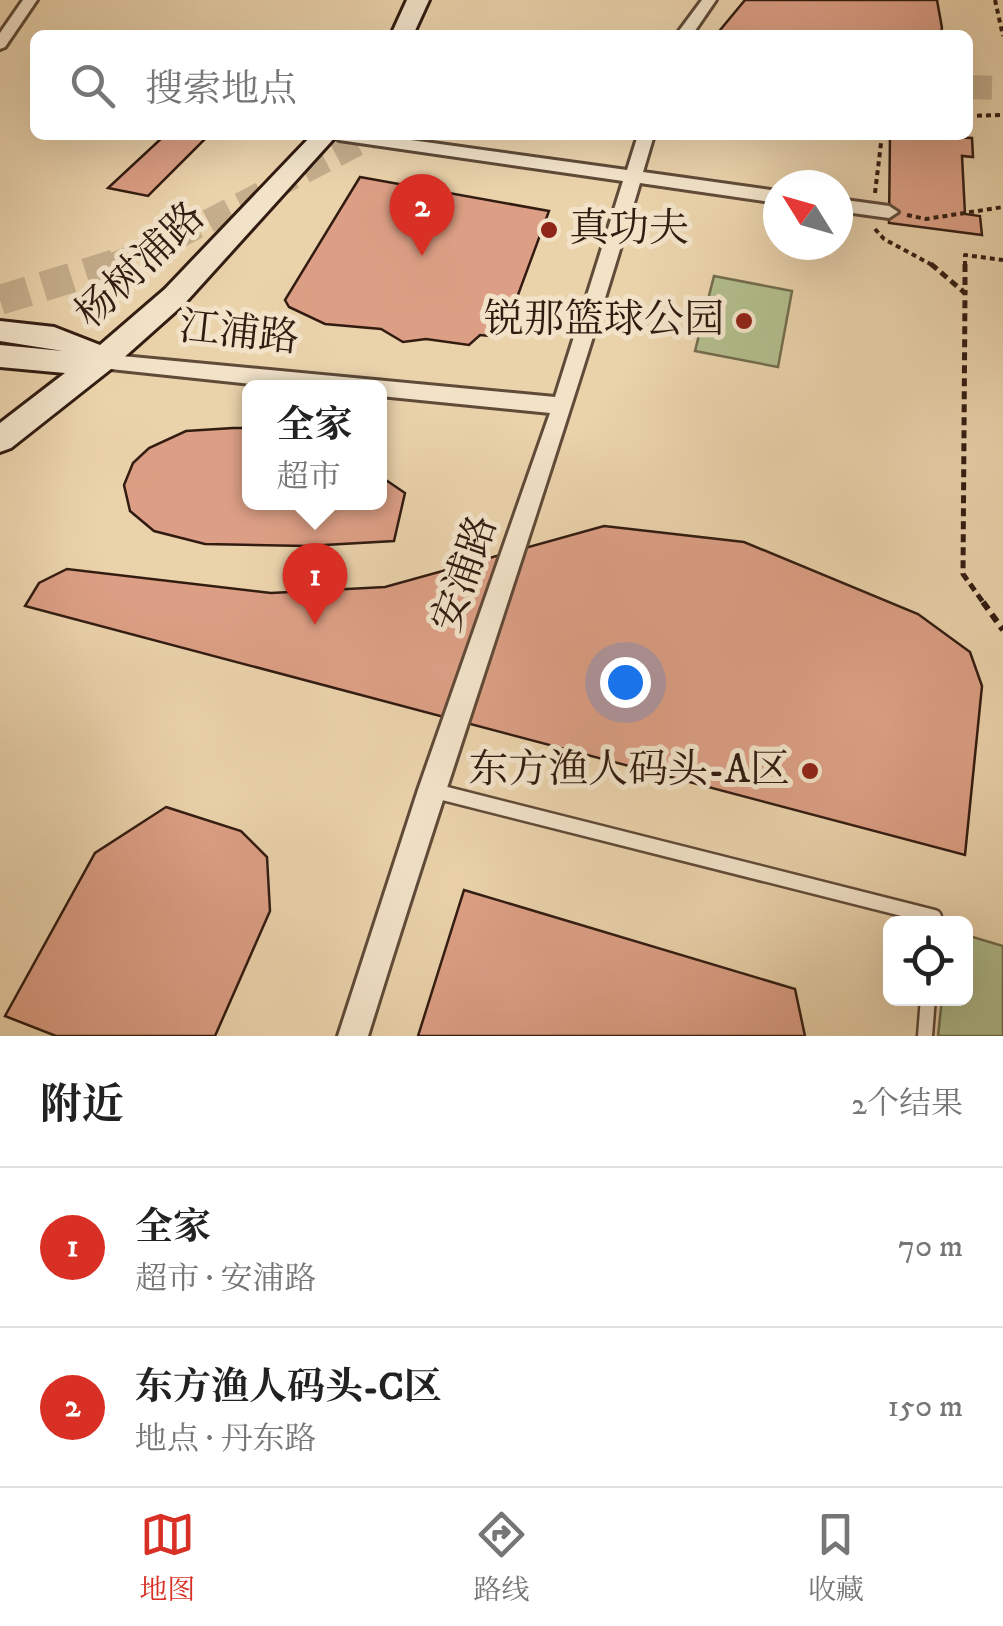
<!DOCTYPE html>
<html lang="zh">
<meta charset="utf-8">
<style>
body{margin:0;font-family:"IM FELL DW Pica","Noto Serif SC",serif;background:#f2f2f2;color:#222}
.controls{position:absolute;right:30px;bottom:30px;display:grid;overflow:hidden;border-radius:15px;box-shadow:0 10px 40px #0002}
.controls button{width:90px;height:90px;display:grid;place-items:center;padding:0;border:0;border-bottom:2px solid #e0e0e0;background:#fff;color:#222;font:50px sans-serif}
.compass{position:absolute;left:763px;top:170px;width:90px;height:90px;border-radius:50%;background:#fff;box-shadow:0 10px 40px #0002;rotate:307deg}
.you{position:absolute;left:625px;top:682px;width:35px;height:35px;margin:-25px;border:8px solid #fff;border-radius:50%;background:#1a73e8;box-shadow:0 0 0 15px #1a73e833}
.badge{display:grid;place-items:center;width:65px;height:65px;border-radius:50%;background:#d93025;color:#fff;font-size:32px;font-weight:700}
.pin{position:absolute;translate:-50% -82px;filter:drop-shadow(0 2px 5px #0008)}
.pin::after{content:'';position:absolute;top:52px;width:35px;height:30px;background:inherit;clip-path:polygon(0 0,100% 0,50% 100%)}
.popup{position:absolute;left:242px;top:380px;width:145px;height:130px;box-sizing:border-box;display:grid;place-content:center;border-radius:15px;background:#fff;filter:drop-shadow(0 2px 8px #0005);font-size:32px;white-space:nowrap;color:#767676}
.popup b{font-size:38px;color:#222}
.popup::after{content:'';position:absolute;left:50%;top:100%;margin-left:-20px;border:20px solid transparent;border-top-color:#fff}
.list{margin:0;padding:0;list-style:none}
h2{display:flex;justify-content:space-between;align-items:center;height:130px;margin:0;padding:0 40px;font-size:42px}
h2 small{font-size:32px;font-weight:400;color:#767676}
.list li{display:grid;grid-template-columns:65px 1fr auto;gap:30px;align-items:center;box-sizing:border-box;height:160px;padding:0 40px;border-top:2px solid #e0e0e0}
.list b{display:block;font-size:38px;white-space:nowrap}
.list p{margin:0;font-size:32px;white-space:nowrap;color:#767676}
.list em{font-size:32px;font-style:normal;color:#767676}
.icon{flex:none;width:55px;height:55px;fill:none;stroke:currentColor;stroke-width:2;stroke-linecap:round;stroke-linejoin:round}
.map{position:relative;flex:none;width:1003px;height:1036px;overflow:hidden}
.search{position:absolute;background:#fff;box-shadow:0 10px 40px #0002;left:30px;right:30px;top:30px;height:110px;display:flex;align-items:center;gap:25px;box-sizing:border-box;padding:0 35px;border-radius:15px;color:#767676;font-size:38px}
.sheet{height:450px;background:#fff}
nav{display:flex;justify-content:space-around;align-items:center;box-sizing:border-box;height:140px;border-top:2px solid #e0e0e0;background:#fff;font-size:28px;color:#767676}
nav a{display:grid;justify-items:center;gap:5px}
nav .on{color:#d93025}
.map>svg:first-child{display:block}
.green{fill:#b2bd8c;stroke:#726c4e;stroke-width:2.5}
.building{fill:#dc9f85;stroke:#321c11;stroke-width:2.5}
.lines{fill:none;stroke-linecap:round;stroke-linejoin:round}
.secondary-tunnel-far1{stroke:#c5ae8c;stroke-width:24;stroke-dasharray:24 12;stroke-linecap:butt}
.secondary-tunnel{stroke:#c5ae8c;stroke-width:30;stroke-dasharray:30 15;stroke-linecap:butt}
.lane-casing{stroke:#604a38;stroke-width:19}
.street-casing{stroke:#604a38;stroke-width:6}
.secondary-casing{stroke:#321c11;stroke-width:6}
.path-far2{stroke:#321c11;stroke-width:4;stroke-dasharray:5 4;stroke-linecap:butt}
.path-far1{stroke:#321c11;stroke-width:5;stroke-dasharray:8 5;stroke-linecap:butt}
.path{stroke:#321c11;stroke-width:6;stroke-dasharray:9 6;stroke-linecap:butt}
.lane{stroke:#f1e2c8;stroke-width:14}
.street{fill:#f1e2c8;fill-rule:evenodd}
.secondary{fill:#f1e2c8;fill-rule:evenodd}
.poi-dot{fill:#8f2418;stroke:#f1e2c8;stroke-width:4}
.labels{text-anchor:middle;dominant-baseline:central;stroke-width:10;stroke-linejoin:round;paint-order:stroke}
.poi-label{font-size:40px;fill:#321c11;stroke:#f1e2c8;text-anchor:end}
.street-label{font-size:40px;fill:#321c11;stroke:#f1e2c8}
</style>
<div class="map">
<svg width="1003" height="1036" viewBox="0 0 1003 1036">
<rect width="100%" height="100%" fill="#ead2ab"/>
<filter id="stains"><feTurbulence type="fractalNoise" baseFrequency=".002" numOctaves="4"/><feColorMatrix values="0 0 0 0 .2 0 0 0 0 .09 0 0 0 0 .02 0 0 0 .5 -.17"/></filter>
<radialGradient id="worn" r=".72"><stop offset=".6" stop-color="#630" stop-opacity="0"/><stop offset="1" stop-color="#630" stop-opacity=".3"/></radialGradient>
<g class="green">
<path d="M714,276L792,291L778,367L695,351Z"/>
<path d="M966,935L1003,946V1036H938L942,999L966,998Z"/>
</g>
<g class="building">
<path d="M745,0H937L942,28L940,35H716Z"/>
<path d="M165,135H209L148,196L108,188Z"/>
<path d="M890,135L972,138L973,157L962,156L965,214L980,216L982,235L889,223Z"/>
<path d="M360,177L549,211L505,330L490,336L480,335L469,345L426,339L403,342L381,329L325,324L289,307L285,300Z"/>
<path d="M233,428H250V502H380V476L405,493L394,541L307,546L205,544L154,531L130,511L124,485L133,463L149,448L186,431Z"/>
<path d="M604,526L744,542L918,614L970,652L982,686L965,855L25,606L39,583L67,569L271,593L385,587Z"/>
<path d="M166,807L241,831L267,857L270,911L215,1036H56L5,1016L95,853Z"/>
<path d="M464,890L795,989L805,1036H418Z"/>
</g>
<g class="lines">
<g class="secondary-tunnel-far1">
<path d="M968,87L1003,88"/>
<path d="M110,266L164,244L375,135"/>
</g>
<path class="secondary-tunnel" d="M0,300L116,264"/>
<defs>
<g id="lane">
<path d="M431,790L934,917L933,924"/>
<path d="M925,1036L928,998"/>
</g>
<g id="street">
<path d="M23,0H37L5,47L0,49V33Z"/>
<path d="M702,0H716L692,35H676Z"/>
<path d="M331,135H375L627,170L638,135H654L643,172L778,191V203L640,183C555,469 456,751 368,1036H338L418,790L550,413L380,396V388H290L101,368L91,361L101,354L555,397L623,181L339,140Z"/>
<path d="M838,199L889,206L898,212L889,218L838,211Z"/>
</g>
<g id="secondary">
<path d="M407,0H429L413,35H391Z"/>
<path d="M312,135H337L185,303L111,369L11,448L0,452V423L65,373L0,367V345L63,351L0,341V321L54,327L100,345L165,289Z"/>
</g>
</defs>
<use href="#lane" class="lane-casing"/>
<use href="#street" class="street-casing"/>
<use href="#secondary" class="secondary-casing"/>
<g class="path-far2">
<path d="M995,0L1003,36"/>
<path d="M968,116L1003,115"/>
<path d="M875,193L882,135"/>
<path d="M907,215L926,219L1003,207"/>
<path d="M875,229L884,239L934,266"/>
<path d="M965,266V255L1003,260"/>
</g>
<g class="path-far1">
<path d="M931,264L965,293L963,574L985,605"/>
<path d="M965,264V293"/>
</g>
<path class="path" d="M983,602L1003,630"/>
<use href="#lane" class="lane"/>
<use href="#street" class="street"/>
<use href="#secondary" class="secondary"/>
</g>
<g class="poi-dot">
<circle cx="549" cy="230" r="10"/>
<circle cx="744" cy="321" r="10"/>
<circle cx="810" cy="771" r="10"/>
</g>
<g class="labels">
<g class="poi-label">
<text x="569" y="230" text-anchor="start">真功夫</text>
<text x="724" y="321">锐那篮球公园</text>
<text x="790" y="771">东方渔人码头-A区</text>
</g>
<g class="street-label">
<text transform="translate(141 266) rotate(-44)">杨树浦路</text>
<text transform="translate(239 334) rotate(6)">江浦路</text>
<text transform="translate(466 574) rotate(-71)">安浦路</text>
</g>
</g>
<rect width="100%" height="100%" filter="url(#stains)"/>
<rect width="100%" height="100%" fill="url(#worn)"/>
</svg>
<div class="controls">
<button><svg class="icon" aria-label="locate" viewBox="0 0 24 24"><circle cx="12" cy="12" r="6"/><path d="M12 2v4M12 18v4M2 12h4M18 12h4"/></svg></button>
</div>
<svg class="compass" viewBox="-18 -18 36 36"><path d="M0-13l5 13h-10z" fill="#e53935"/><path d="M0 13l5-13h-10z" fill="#767676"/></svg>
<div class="you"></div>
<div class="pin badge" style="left:315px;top:625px">1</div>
<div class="popup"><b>全家</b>超市</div>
<div class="pin badge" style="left:422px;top:256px">2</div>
<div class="search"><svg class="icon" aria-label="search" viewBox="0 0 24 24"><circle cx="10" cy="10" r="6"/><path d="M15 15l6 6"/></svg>搜索地点</div>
</div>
<section class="sheet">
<h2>附近<small>2个结果</small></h2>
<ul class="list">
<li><span class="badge">1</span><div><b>全家</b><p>超市 · 安浦路</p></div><em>70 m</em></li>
<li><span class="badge">2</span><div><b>东方渔人码头-C区</b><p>地点 · 丹东路</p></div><em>150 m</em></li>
</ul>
</section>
<nav>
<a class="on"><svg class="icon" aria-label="map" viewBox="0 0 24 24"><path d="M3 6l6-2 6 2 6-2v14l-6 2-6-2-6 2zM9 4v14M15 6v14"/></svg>地图</a>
<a><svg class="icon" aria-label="directions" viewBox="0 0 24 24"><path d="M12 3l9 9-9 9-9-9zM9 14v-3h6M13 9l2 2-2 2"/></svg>路线</a>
<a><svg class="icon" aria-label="saved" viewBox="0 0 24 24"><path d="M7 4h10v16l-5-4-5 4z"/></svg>收藏</a>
</nav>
